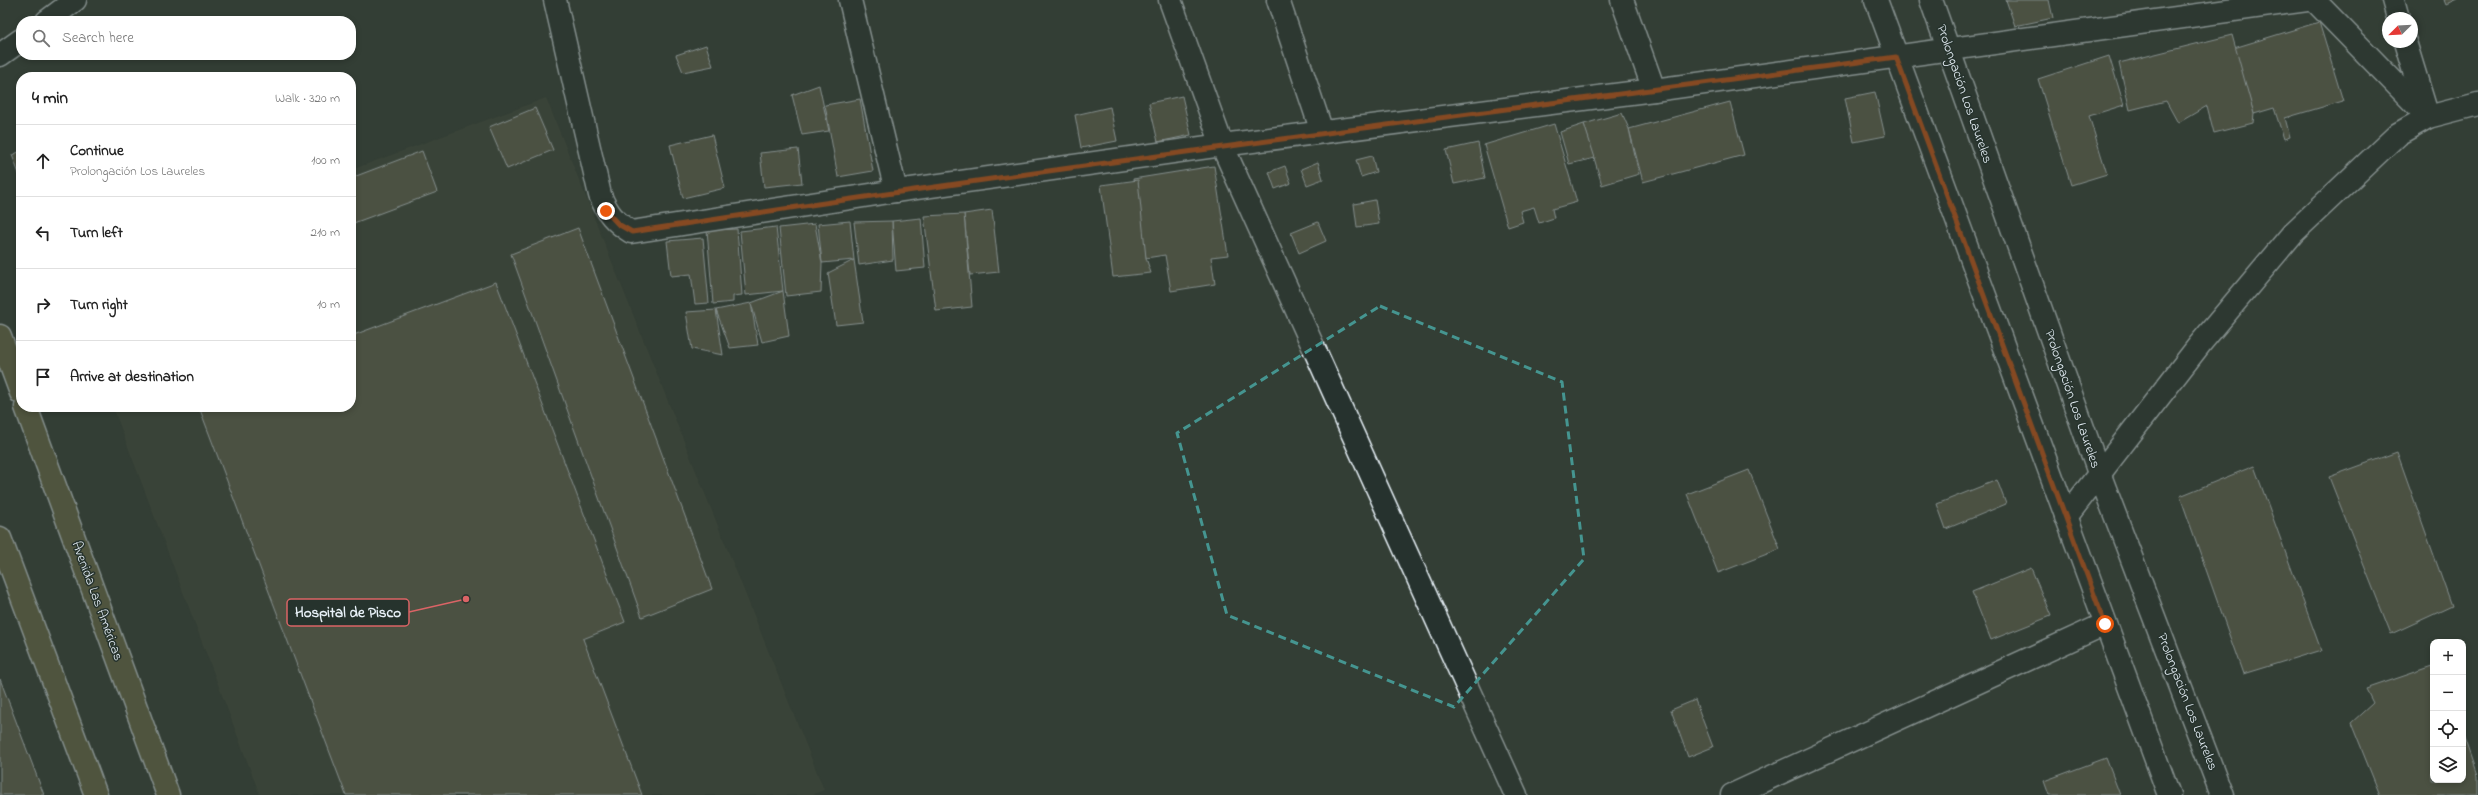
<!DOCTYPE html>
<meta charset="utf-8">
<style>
body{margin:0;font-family:"Indie Flower",sans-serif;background:#f6f6f6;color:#222}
.controls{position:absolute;right:12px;bottom:12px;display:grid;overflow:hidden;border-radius:8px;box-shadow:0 2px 6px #0003}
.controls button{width:36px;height:36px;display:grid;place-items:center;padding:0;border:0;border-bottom:1px solid #e0e0e0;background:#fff;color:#222;font:20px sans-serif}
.compass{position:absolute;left:2382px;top:12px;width:36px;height:36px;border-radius:50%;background:#fff;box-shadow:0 2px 6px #0003;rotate:246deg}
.stop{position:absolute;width:12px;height:12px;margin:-9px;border:3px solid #ea580c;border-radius:50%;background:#fff}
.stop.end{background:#ea580c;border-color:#fff;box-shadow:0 1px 4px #0008}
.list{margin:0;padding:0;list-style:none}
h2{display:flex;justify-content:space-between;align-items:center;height:52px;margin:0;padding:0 16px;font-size:17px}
h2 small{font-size:13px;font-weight:400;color:#767676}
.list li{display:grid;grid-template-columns:26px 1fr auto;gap:12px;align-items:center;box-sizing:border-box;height:72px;padding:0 16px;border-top:1px solid #e0e0e0}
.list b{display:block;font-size:15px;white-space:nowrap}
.list p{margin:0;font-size:13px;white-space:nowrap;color:#767676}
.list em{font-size:13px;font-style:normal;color:#767676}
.icon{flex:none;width:22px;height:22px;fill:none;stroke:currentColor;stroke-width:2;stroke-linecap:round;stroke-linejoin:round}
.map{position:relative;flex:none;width:2478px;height:795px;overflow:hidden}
.search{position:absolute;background:#fff;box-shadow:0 2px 6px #0003;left:16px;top:16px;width:340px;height:44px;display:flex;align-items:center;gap:10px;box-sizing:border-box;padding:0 14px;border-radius:16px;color:#767676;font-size:15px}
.panel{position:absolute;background:#fff;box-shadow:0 2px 6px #0003;left:16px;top:72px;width:340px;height:340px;border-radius:16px}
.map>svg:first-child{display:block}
.built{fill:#434b3e}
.building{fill:#696853;stroke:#e8f1f8}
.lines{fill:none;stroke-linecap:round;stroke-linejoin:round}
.street-casing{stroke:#e8f1f8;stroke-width:25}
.primary-casing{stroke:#e8f1f8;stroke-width:25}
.street{stroke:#26332d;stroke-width:22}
.primary{stroke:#71704a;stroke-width:22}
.route{stroke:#ea580c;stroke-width:5}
.marked{fill:none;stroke:#459590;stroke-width:3;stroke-dasharray:8 5;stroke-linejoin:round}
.labels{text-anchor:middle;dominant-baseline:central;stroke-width:3;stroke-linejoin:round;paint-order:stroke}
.street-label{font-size:14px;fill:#e8f1f8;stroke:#26332d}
.leader{fill:none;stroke:#db6466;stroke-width:1.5}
.callout-dot{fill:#db6466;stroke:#26332d;stroke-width:1.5}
.callout{fill:#26332d;stroke:#db6466;stroke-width:1.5}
.callout-label{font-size:15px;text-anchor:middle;font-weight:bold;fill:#e8f1f8}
</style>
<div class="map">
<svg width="2478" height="795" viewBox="0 0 2478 795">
<rect width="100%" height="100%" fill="#333e35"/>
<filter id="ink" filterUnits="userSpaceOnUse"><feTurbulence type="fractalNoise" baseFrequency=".025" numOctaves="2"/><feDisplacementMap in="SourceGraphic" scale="8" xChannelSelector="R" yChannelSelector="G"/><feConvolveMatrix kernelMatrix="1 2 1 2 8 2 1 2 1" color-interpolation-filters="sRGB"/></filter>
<g filter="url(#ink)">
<path class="built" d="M546,98L824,790L811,795H260L113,407H351V170Z"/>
<g class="building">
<path d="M2006,0H2049L2053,18L2015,26Z"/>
<path d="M2444,0H2457L2446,5Z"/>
<path d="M2319,22L2343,101L2285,118L2290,137L2284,139L2274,108L2254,114L2234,48Z"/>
<path d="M2232,35L2254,114L2253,123L2214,133L2207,106L2178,123L2166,101L2130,110L2119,63Z"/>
<path d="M706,45L713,66L683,72L676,55Z"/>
<path d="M2109,56L2124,105L2089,116L2107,174L2071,185L2038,79Z"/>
<path d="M819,85L829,131L802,135L792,95Z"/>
<path d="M1875,92L1885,136L1854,142L1845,98Z"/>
<path d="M1182,96L1191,135L1158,142L1149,103Z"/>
<path d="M860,99L873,171L838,177L825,105Z"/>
<path d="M1730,102L1744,155L1643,182L1629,129Z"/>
<path d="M1110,107L1117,141L1081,148L1075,115Z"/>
<path d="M535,108L553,150L507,169L489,127Z"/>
<path d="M1622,113L1629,129L1639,174L1602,185L1584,124Z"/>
<path d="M1554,124L1577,202L1552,209L1554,218L1539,223L1534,207L1520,211L1523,222L1508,227L1484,145Z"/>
<path d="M1584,124L1595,158L1569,164L1560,132Z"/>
<path d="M712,135L725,188L683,198L670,145Z"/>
<path d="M1478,143L1485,178L1454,184L1446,150Z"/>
<path d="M798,149L802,183L764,187L760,153Z"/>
<path d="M21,151V179L12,155Z"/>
<path d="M422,151L437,192L351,224V178Z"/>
<path d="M1372,156L1376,172L1361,177L1356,160Z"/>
<path d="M1318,162L1323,179L1307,185L1301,169Z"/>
<path d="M1214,166L1228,255L1211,257L1215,284L1171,291L1165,255L1146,258L1133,179Z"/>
<path d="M1285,166L1291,183L1275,189L1269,172Z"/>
<path d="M1138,180L1146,258L1151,273L1113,277L1101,185Z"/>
<path d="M1375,200L1379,224L1357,227L1354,204Z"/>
<path d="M992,210L999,272L970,275L964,214Z"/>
<path d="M964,214L972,307L936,311L924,216Z"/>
<path d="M921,218L925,268L896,271L892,221Z"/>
<path d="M850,221L854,260L822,263L818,224Z"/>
<path d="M892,221L893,260L859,265L854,222Z"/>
<path d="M1318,222L1326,241L1299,253L1291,233Z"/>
<path d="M815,224L822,263L821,292L786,296L779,228Z"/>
<path d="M776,227L783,291L746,295L740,231Z"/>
<path d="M578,228L712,589L642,617L511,254Z"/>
<path d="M737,229L742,295L733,296V302L713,304L707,230Z"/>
<path d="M703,238L709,303L695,304L691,274L671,276L667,241Z"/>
<path d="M854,260L863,322L836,325L828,273Z"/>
<path d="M496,282L625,622L583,639L642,795H346L199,407H351V336Z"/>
<path d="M783,291L789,336L762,342L751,303Z"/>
<path d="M751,303L758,345L730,348L716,310Z"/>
<path d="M716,310L723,355L692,349L686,312Z"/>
<path d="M2397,452L2452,606L2391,634L2329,477Z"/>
<path d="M2254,466L2321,650L2243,674L2180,496Z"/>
<path d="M1749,470L1780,549L1718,573L1687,494Z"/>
<path d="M1997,480L2006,504L1946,529L1937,504Z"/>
<path d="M2031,568L2051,616L1991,640L1972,592Z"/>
<path d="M2433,666V780H2463V732L2478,775V795H2380L2351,723L2373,703L2366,689Z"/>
<path d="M0,679L44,795H0Z"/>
<path d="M1695,700L1713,747L1688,757L1671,710Z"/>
<path d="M2106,758L2120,795H2049L2044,781Z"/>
</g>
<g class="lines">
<defs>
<g id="street">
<path d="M555,0L600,195C607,213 615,222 631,232L896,191L1222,145L1654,90L2307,0"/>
<path d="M850,0L896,191"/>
<path d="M1170,0L1222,145L1516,795"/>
<path d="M1278,0L1322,132"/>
<path d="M1622,0L1654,90"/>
<path d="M1876,0L2169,795"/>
<path d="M1931,0L2099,473L2222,795"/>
<path d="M2314,0L2428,117"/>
<path d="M2393,0L2398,18"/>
<path d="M47,21L75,0"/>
<path d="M2405,42L2427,114"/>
<path d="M0,55L21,40"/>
<path d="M2066,517L2200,344L2293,233L2398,134L2428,117L2478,104"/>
<path d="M1732,795L2105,624"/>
</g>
<g id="primary">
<path d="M0,336L21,393"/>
<path d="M26,407L168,795"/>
<path d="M0,538L96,795"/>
</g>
</defs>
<use href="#street" class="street-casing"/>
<use href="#primary" class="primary-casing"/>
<use href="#street" class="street"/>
<use href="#primary" class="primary"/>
</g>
</g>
<g class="lines" filter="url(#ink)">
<path class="route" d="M606,211L618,224L632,232C1052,167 1474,114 1896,57L2105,624"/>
</g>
<path d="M0 0H2478V795H0ZM1380,306L1562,382L1584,559L1454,707L1227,615L1177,433Z" fill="#333e35" fill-opacity=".55" fill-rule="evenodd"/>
<path class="marked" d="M1380,306L1562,382L1584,559L1454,707L1227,615L1177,433Z"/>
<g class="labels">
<g class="street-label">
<text transform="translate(1964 94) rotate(71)">Prolongación Los Laureles</text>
<text transform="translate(2072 399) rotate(71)">Prolongación Los Laureles</text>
<text transform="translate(97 601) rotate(70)">Avenida Las Américas</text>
<text transform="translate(2187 702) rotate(69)">Prolongación Los Laureles</text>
</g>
</g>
<path class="leader" d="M466 599L409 612"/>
<circle class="callout-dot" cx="466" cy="599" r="4"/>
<rect class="callout" x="287" y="599" width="122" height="27" rx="4"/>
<g class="callout-label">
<text x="348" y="617">Hospital de Pisco</text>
</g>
</svg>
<div class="controls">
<button>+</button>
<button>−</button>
<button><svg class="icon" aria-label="locate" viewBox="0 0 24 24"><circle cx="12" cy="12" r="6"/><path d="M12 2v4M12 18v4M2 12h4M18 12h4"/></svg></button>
<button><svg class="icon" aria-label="layers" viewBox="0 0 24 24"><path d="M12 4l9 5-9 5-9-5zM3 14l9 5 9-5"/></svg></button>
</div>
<svg class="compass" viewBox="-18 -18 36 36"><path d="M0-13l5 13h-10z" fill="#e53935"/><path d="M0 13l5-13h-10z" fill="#767676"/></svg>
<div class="stop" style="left:2105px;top:624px"></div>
<div class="stop end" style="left:606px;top:211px"></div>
<div class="search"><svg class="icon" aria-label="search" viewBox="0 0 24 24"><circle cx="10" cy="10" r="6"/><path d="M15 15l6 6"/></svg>Search here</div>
<section class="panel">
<h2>4 min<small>Walk · 320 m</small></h2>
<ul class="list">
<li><svg class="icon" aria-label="ahead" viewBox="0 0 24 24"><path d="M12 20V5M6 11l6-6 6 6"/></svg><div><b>Continue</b><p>Prolongación Los Laureles</p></div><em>100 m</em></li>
<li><svg class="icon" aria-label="left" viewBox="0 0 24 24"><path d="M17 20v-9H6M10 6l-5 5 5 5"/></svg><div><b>Turn left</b></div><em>210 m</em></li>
<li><svg class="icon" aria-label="right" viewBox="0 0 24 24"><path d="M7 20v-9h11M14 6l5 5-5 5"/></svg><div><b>Turn right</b></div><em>10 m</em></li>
<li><svg class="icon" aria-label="arrive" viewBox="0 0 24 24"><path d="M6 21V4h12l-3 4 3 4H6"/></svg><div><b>Arrive at destination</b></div></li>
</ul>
</section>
</div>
